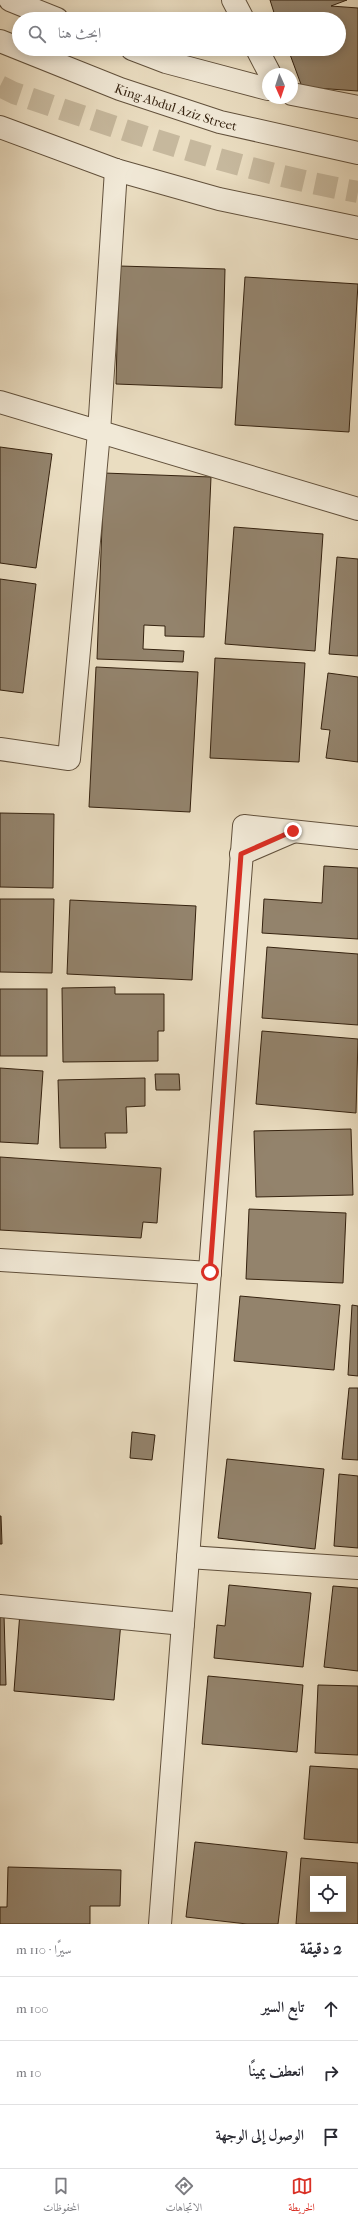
<!DOCTYPE html>
<html lang="ar">
<meta charset="utf-8">
<style>
body{margin:0;font-family:"IM FELL French Canon",Amiri,serif;background:#f7f7f7;color:#2b2b33;direction:rtl}
.controls{position:absolute;right:12px;bottom:12px;display:grid;overflow:hidden;border-radius:0px;box-shadow:0 2px 10px #0003}
.controls button{width:36px;height:36px;display:grid;place-items:center;padding:0;border:0;border-bottom:1px solid #e1e1e2;background:#fff;color:#2b2b33;font:20px sans-serif}
.compass{position:absolute;left:262px;top:68px;width:36px;height:36px;border-radius:50%;background:#fff;box-shadow:0 2px 10px #0003;rotate:177deg}
.stop{position:absolute;width:12px;height:12px;margin:-9px;border:3px solid #d93025;border-radius:50%;background:#fff}
.stop.end{background:#d93025;border-color:#fff;box-shadow:0 1px 4px #0008}
.list{margin:0;padding:0;list-style:none}
h2{display:flex;justify-content:space-between;align-items:center;height:52px;margin:0;padding:0 16px;font-size:17px}
h2 small{font-size:13px;font-weight:400;color:#7c7c81}
.list li{display:grid;grid-template-columns:26px 1fr auto;gap:12px;align-items:center;box-sizing:border-box;height:64px;padding:0 16px;border-top:1px solid #e1e1e2}
.list b{display:block;font-size:15px;white-space:nowrap}
.list em{font-size:13px;font-style:normal;color:#7c7c81}
.icon{flex:none;width:22px;height:22px;fill:none;stroke:currentColor;stroke-width:2;stroke-linecap:round;stroke-linejoin:round}
.map{position:relative;flex:none;width:358px;height:1924px;overflow:hidden;direction:ltr}
.search{position:absolute;background:#fff;box-shadow:0 2px 10px #0003;left:12px;right:12px;top:12px;height:44px;display:flex;align-items:center;gap:10px;box-sizing:border-box;padding:0 14px;border-radius:22px;color:#7c7c81;font-size:15px}
.sheet{height:244px;background:#fff}
nav{display:flex;justify-content:space-around;align-items:center;box-sizing:border-box;height:56px;border-top:1px solid #e1e1e2;background:#fff;font-size:11px;color:#7c7c81}
nav a{display:grid;justify-items:center;gap:2px}
nav .on{color:#d93025}
.map>svg:first-child{display:block}
.building{fill:#93836c;stroke:#35220f;fill-rule:evenodd}
.lines{fill:none;stroke-linecap:round;stroke-linejoin:round}
.minor-tunnel{stroke:#c6b89d;stroke-width:22;stroke-dasharray:22 11;stroke-linecap:butt}
.minor-casing{stroke:#62513c;stroke-width:24}
.minor{stroke:#f1e9d7;stroke-width:22}
.route{stroke:#d93025;stroke-width:5}
.labels{text-anchor:middle;dominant-baseline:central;stroke-width:3.5;stroke-linejoin:round;paint-order:stroke}
.street-label{font-size:13px;fill:#35220f;stroke:#f1e9d7}
</style>
<div class="map">
<svg width="358" height="1924" viewBox="0 0 358 1924">
<rect width="100%" height="100%" fill="#eaddc1"/>
<filter id="stains"><feTurbulence type="fractalNoise" baseFrequency=".005" numOctaves="4"/><feColorMatrix values="0 0 0 0 .2 0 0 0 0 .09 0 0 0 0 .02 0 0 0 .5 -.17"/></filter>
<radialGradient id="worn" r=".72"><stop offset=".6" stop-color="#630" stop-opacity="0"/><stop offset="1" stop-color="#630" stop-opacity=".3"/></radialGradient>
<g class="building">
<path d="M270,0H347L331,6L358,8V91L302,87L288,49H339V19H276Z"/>
<path d="M119,266L225,269L222,388L116,384Z"/>
<path d="M245,277L358,284L349,432L235,425Z"/>
<path d="M0,447L52,454L36,568L0,563Z"/>
<path d="M104,473L211,477L204,637L165,636V626L144,625L143,649L184,651L183,662L97,659Z"/>
<path d="M234,527L323,534L315,651L225,644Z"/>
<path d="M337,557L358,559V656L329,654Z"/>
<path d="M0,579L36,584L23,693L0,690Z"/>
<path d="M215,658L305,663L299,762L210,758Z"/>
<path d="M96,667L198,672L190,812L89,807Z"/>
<path d="M328,673L358,677V762L326,758L330,730L321,729Z"/>
<path d="M0,813L54,814L53,888L0,887Z"/>
<path d="M324,866L358,868V939L262,933L264,899L322,903Z"/>
<path d="M0,899H54L52,973L0,972Z"/>
<path d="M70,900L196,906L192,980L67,974Z"/>
<path d="M267,947L358,954V1025L262,1018Z"/>
<path d="M115,987V994H164V1031H158V1061L63,1062L62,988Z"/>
<rect x="0" y="989" width="47" height="67"/>
<path d="M262,1031L358,1039L356,1113L256,1104Z"/>
<path d="M0,1068L43,1071L38,1144L0,1142Z"/>
<path d="M155,1074H179L180,1090H156Z"/>
<path d="M145,1078V1106L126,1107L127,1133H105L106,1148H60L58,1080Z"/>
<path d="M351,1129L353,1195L256,1197L254,1131Z"/>
<path d="M0,1157L161,1168L157,1223L143,1222L141,1238L0,1230Z"/>
<path d="M249,1209L346,1213L343,1283L246,1279Z"/>
<path d="M240,1296L340,1305L334,1370L234,1361Z"/>
<path d="M352,1305L358,1306V1376L348,1375Z"/>
<path d="M349,1388H358V1460L342,1459Z"/>
<path d="M132,1432L155,1435L152,1460L130,1458Z"/>
<path d="M227,1459L324,1469L315,1549L218,1538Z"/>
<path d="M339,1474L358,1476V1548L334,1546Z"/>
<path d="M0,1516H1L2,1544H0Z"/>
<path d="M229,1585L311,1593L303,1667L214,1658L217,1625L225,1626Z"/>
<path d="M333,1586L358,1588V1671L324,1667Z"/>
<path d="M20,1612L121,1622L114,1700L14,1691Z"/>
<path d="M0,1615H4L6,1685H0Z"/>
<path d="M208,1676L303,1685L297,1752L202,1744Z"/>
<path d="M318,1685L358,1686V1755L315,1753Z"/>
<path d="M310,1766L358,1769V1843L304,1839Z"/>
<path d="M195,1842L287,1852L278,1924H247L186,1917Z"/>
<path d="M301,1858L358,1863V1924H296ZM313,1879H343V1909H313Z"/>
<path d="M8,1867L121,1870L120,1906H90V1924H0V1907H7Z"/>
</g>
<g class="lines">
<path class="minor-tunnel" d="M0,86L14,93C127,131 241,171 358,192"/>
<defs>
<g id="minor">
<path d="M10,0L57,19"/>
<path d="M233,0L243,19"/>
<path id="s1" d="M0,41L120,89L220,122L358,153"/>
<path d="M132,49L166,62L268,89"/>
<path d="M257,49L270,74"/>
<path d="M292,94L358,107"/>
<path d="M0,127L116,170L219,199L358,228"/>
<path d="M0,402L358,509"/>
<path d="M0,749L69,759L99,432L116,170"/>
<path d="M241,854L292,832"/>
<path d="M0,1260L210,1273"/>
<path d="M188,1557L358,1568"/>
<path d="M0,1606L183,1624"/>
<path d="M160,1924L244,826L358,838"/>
</g>
</defs>
<use href="#minor" class="minor-casing"/>
<use href="#minor" class="minor"/>
</g>
<g class="lines">
<path class="route" d="M210,1272L241,854L293,831"/>
</g>
<g class="labels">
<g class="street-label">
<text stroke="none"><textPath href="#s1" startOffset="188">King Abdul Aziz Street</textPath></text>
</g>
</g>
<rect width="100%" height="100%" filter="url(#stains)"/>
<rect width="100%" height="100%" fill="url(#worn)"/>
</svg>
<div class="controls">
<button><svg class="icon" aria-label="locate" viewBox="0 0 24 24"><circle cx="12" cy="12" r="6"/><path d="M12 2v4M12 18v4M2 12h4M18 12h4"/></svg></button>
</div>
<svg class="compass" viewBox="-18 -18 36 36"><path d="M0-13l5 13h-10z" fill="#e53935"/><path d="M0 13l5-13h-10z" fill="#7c7c81"/></svg>
<div class="stop" style="left:210px;top:1272px"></div>
<div class="stop end" style="left:293px;top:831px"></div>
<div class="search"><svg class="icon" aria-label="search" viewBox="0 0 24 24"><circle cx="10" cy="10" r="6"/><path d="M15 15l6 6"/></svg>ابحث هنا</div>
</div>
<section class="sheet">
<h2>2 دقيقة<small>سيرًا · 110 m</small></h2>
<ul class="list">
<li><svg class="icon" aria-label="ahead" viewBox="0 0 24 24"><path d="M12 20V5M6 11l6-6 6 6"/></svg><div><b>تابع السير</b></div><em>100 m</em></li>
<li><svg class="icon" aria-label="right" viewBox="0 0 24 24"><path d="M7 20v-9h11M14 6l5 5-5 5"/></svg><div><b>انعطف يمينًا</b></div><em>10 m</em></li>
<li><svg class="icon" aria-label="arrive" viewBox="0 0 24 24"><path d="M6 21V4h12l-3 4 3 4H6"/></svg><div><b>الوصول إلى الوجهة</b></div></li>
</ul>
</section>
<nav>
<a class="on"><svg class="icon" aria-label="map" viewBox="0 0 24 24"><path d="M3 6l6-2 6 2 6-2v14l-6 2-6-2-6 2zM9 4v14M15 6v14"/></svg>الخريطة</a>
<a><svg class="icon" aria-label="directions" viewBox="0 0 24 24"><path d="M12 3l9 9-9 9-9-9zM9 14v-3h6M13 9l2 2-2 2"/></svg>الاتجاهات</a>
<a><svg class="icon" aria-label="saved" viewBox="0 0 24 24"><path d="M7 4h10v16l-5-4-5 4z"/></svg>المحفوظات</a>
</nav>
